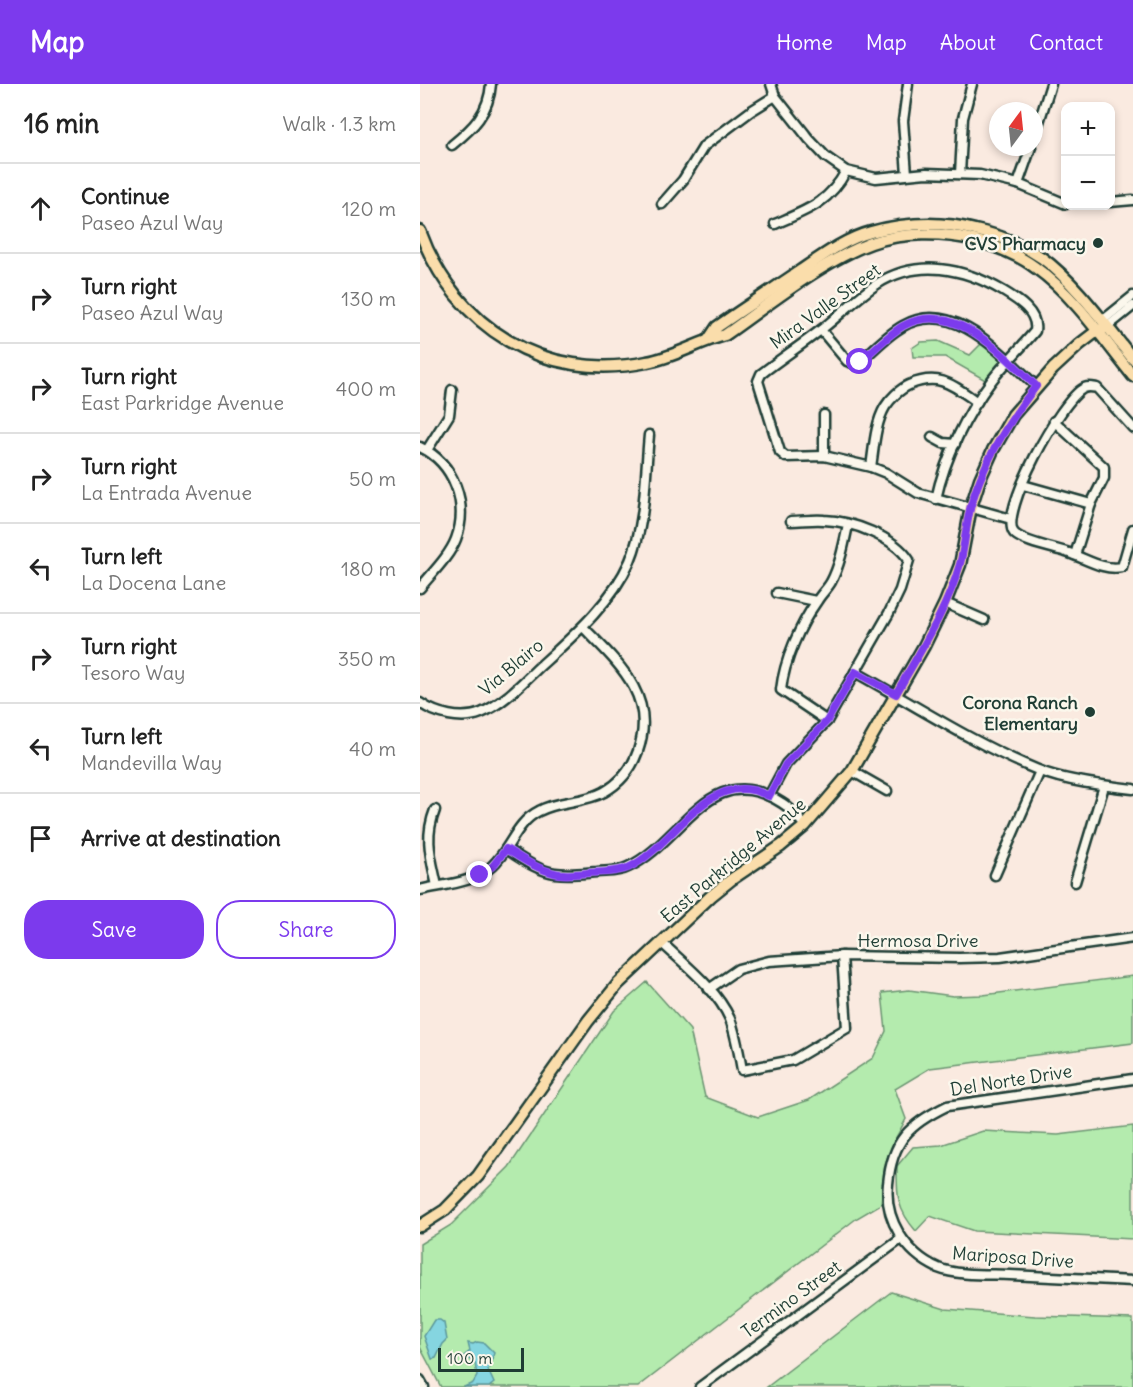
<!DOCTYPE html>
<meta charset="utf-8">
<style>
body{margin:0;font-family:Delius,sans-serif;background:#f2f2f2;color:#222}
.controls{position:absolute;right:18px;top:18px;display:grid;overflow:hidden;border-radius:12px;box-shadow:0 3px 9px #0003}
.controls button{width:54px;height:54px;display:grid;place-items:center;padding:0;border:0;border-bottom:2px solid #e0e0e0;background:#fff;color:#222;font:30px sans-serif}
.compass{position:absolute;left:569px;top:18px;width:54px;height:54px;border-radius:50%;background:#fff;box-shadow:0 3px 9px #0003;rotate:15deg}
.scale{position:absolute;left:18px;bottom:15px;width:86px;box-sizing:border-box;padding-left:6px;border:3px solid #1f3d34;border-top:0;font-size:16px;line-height:21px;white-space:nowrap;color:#1f3d34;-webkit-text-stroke:4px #fbf7ec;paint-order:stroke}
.stop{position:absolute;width:18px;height:18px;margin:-14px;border:4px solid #7c3aed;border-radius:50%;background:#fff}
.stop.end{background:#7c3aed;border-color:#fff;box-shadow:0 2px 6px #0008}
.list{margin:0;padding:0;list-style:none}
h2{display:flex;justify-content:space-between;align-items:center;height:78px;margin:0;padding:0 24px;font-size:26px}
h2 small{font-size:20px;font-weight:400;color:#767676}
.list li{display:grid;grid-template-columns:39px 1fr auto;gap:18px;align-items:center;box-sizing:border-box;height:90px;padding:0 24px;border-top:2px solid #e0e0e0}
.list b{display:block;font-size:22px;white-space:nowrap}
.list p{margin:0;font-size:20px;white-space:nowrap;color:#767676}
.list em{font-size:20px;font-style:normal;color:#767676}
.actions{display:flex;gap:12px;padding:18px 24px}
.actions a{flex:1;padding:14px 0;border:2px solid #7c3aed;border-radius:24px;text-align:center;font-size:21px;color:#7c3aed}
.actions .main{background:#7c3aed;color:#fff}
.icon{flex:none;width:33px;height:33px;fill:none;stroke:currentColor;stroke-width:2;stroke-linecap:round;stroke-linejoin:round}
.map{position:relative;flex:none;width:713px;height:1303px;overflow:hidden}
header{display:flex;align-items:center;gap:36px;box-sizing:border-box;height:84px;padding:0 30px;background:#7c3aed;color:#fff}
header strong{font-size:28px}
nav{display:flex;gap:33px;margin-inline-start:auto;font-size:21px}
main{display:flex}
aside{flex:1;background:#fff}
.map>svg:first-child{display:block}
.green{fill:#b4ebae;stroke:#6a9471;stroke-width:1.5}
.water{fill:#85d5e0;stroke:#5c989b;stroke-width:1.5}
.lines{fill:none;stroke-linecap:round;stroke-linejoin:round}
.minor-casing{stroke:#1f3d34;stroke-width:13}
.major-casing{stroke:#1f3d34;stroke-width:15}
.minor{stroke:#fbf7ec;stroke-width:8}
.major{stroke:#faddab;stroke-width:10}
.route{stroke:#7c3aed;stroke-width:8}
.poi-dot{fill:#1f3d34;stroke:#fbf7ec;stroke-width:2}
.labels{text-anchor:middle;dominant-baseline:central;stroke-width:5;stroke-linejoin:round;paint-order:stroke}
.poi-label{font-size:18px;font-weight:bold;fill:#1f3d34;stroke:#fbf7ec;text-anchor:end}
.street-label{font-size:18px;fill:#1f3d34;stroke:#fbf7ec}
</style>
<header>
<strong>Map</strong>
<nav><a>Home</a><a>Map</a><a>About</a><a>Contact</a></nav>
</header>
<main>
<aside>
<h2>16 min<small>Walk · 1.3 km</small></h2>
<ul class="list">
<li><svg class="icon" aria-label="ahead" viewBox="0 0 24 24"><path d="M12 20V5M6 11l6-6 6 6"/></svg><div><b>Continue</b><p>Paseo Azul Way</p></div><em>120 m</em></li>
<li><svg class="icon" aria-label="right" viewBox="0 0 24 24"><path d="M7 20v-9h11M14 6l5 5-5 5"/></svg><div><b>Turn right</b><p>Paseo Azul Way</p></div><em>130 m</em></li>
<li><svg class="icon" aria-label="right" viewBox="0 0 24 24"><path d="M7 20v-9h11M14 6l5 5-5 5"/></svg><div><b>Turn right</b><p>East Parkridge Avenue</p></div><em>400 m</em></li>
<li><svg class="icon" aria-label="right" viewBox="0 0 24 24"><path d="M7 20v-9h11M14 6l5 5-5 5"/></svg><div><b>Turn right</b><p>La Entrada Avenue</p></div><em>50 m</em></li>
<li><svg class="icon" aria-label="left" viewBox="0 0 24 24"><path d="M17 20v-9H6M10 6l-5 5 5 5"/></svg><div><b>Turn left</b><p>La Docena Lane</p></div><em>180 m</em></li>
<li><svg class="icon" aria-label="right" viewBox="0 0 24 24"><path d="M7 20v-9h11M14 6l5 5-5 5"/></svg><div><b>Turn right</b><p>Tesoro Way</p></div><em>350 m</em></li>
<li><svg class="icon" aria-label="left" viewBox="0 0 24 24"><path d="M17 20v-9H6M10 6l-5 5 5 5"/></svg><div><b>Turn left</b><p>Mandevilla Way</p></div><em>40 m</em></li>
<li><svg class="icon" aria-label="arrive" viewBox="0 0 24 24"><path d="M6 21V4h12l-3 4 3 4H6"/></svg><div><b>Arrive at destination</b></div></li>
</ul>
<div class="actions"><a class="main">Save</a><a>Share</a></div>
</aside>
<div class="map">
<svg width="713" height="1303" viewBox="0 0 713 1303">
<rect width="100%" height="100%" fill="#faeae0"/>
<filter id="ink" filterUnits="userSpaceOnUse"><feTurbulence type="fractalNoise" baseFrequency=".0167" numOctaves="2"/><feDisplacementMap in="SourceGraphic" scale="12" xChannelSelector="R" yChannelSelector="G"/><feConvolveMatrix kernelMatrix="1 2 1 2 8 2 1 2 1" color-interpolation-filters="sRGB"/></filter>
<g filter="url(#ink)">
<g class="green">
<path d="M518,257L550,271L562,259L582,277L567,297L525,273H493L492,264L501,258Z"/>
<path d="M713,892V959L510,984L475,1005L486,1035L473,1059L465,1080L461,1120L437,1134L218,1303H21L0,1263V1160L31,1141L89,1083L194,927L227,898L270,946L285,1013L338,1033L389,1016L453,974L466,947L462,909L489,906L533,912L563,911Z"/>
<path d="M713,1042V1155L554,1147L510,1132L496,1147C476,1124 477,1111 477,1082L493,1063L521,1061L563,1047L638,1051Z"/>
<path d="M471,1208L525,1225L615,1232L713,1235V1303H347Z"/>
</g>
<g class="water">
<path d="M14,1236H20L24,1239L27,1256L23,1260L16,1274L12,1275L4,1252Z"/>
<path d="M57,1258L64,1259L74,1269L68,1286L74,1299L69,1303H44L53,1299L57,1292L55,1279L44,1272L50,1267L48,1259L53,1260Z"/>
</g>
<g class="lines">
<defs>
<g id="minor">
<path d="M351,0L355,12L389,55L406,73L426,87L456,94L506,89L560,91L598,100L646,120"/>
<path d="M614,54L631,0"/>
<path d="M32,61C53,44 69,29 71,0"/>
<path d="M487,90L483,37L488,0"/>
<path d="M540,90L543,34L552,0"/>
<path d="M598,100L611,63"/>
<path d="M690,118L713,116"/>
<path d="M242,120L263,96L284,62L331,27L355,12"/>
<path d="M355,140C387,126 409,119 426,87"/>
<path d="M682,237L713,212"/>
<path d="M687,243L713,222"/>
<path d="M401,246L427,277L433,279L440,278C453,266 467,251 483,242C533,213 582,271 616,302"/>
<path d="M404,331V372"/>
<path d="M634,337L684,383V394L671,420L655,471"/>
<path d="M713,344L677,304C672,303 669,302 664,304C641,315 578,430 594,449C602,458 634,464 646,468C665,474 683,487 702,483L713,445"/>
<path d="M512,353L523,359L535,360"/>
<path d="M0,363C34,379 49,420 36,455C29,473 12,489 0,504"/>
<path d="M7,366L29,331L32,306"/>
<path d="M451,383C454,364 455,340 465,323C470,315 480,305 489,301C519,288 533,301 557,318"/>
<path d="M603,401L671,420"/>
<path d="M516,415C525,374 546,330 572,296C585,279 601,264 615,247C618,228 598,216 583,207C544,184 498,174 457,200C440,211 424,227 407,241C386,258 363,273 341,290L338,297L360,368L366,373L404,372L451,383L466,389L498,409L591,435"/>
<path d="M357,509L396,517"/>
<path d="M525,519L564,536"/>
<path d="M435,588C495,621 554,660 618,686C643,697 686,702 713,705"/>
<path d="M0,619C16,630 41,637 61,629C83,620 101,600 118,584C152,553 191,520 210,477C226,439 225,392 229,351"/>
<path d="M407,637L361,606C364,577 380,541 397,517C401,510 407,505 411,498C420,481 424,460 428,441"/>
<path d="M432,687L467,707"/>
<path d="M349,712L366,680L407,637L469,529L480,506L489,476C474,453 432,437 404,436C393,435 382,437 371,437"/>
<path d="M15,726C4,754 11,773 17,802"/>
<path d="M86,765C101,774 118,787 135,789C149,791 163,789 177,788C187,787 199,788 208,783C262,759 290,672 362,719C371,724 378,734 385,742"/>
<path d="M575,791L620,687"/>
<path d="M655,798L684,702"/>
<path d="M0,806C25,800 52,800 72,782C91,765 95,739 119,727C139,716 164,719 184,708C200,699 212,684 218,667C237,612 198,579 163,543"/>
<path d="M241,858C265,881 296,904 310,935C316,951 319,969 322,986L373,976L427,944L422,872"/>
<path d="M289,905L318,885L349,877L422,872L539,874L580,873L713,854"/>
<path d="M713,995L527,1022C490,1040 472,1056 468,1100C464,1135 485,1169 518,1184C538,1192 569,1190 590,1191C631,1193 672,1195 713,1197"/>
<path d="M0,1296L4,1303"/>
<path d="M280,1303L481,1155"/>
</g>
<g id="major">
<path d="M0,147C35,244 125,299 227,278C255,273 278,258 305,251C348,221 402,177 451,159C483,148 522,148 554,156C576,162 599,171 616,184C654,211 684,256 713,292"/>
<path d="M289,255L297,243C324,224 352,206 380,187C402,172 425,155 451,148C485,139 521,137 555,146C578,151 602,160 622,174C655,198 687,243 713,275"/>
<path d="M0,1142L25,1126L58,1092L168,937L198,900L291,812L312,795L361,762L385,742L432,687L504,562L525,519L540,481L551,423L560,395L573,366L593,331L633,285L660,260L677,247L687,243"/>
</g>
</defs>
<use href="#minor" class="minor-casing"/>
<use href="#major" class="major-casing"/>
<use href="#minor" class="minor"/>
<use href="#major" class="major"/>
</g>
</g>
<g class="lines" filter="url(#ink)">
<path class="route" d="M60,791L73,782L86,765C101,774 115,784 131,788C142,792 156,790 167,789C180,788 196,789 208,784C250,765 281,696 332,706C338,707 344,710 349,712L366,680L407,637L435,588L476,610C499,569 527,526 540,480C545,461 546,440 551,421C564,377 588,338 616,302C583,271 533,214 483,242C468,251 454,266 440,278"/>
</g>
<g class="poi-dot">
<circle cx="678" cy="159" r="6"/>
<circle cx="670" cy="628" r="6"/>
</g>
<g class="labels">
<g class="poi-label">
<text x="666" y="159">CVS Pharmacy</text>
<text x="658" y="618">Corona Ranch<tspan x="658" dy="21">Elementary</tspan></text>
</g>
<g class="street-label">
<text transform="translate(405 222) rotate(-36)">Mira Valle Street</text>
<text transform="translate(91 583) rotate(-40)">Via Blairo</text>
<text transform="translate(313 776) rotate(-40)">East Parkridge Avenue</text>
<text x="498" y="856">Hermosa Drive</text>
<text transform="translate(591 996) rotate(-9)">Del Norte Drive</text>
<text transform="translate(593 1173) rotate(4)">Mariposa Drive</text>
<text transform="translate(371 1215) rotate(-36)">Termino Street</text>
</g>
</g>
</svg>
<div class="controls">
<button>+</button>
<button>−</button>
</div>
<svg class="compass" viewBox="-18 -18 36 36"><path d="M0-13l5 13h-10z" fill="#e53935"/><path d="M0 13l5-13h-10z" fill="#767676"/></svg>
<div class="scale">100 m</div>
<div class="stop" style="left:440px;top:278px"></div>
<div class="stop end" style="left:60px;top:791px"></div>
</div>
</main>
